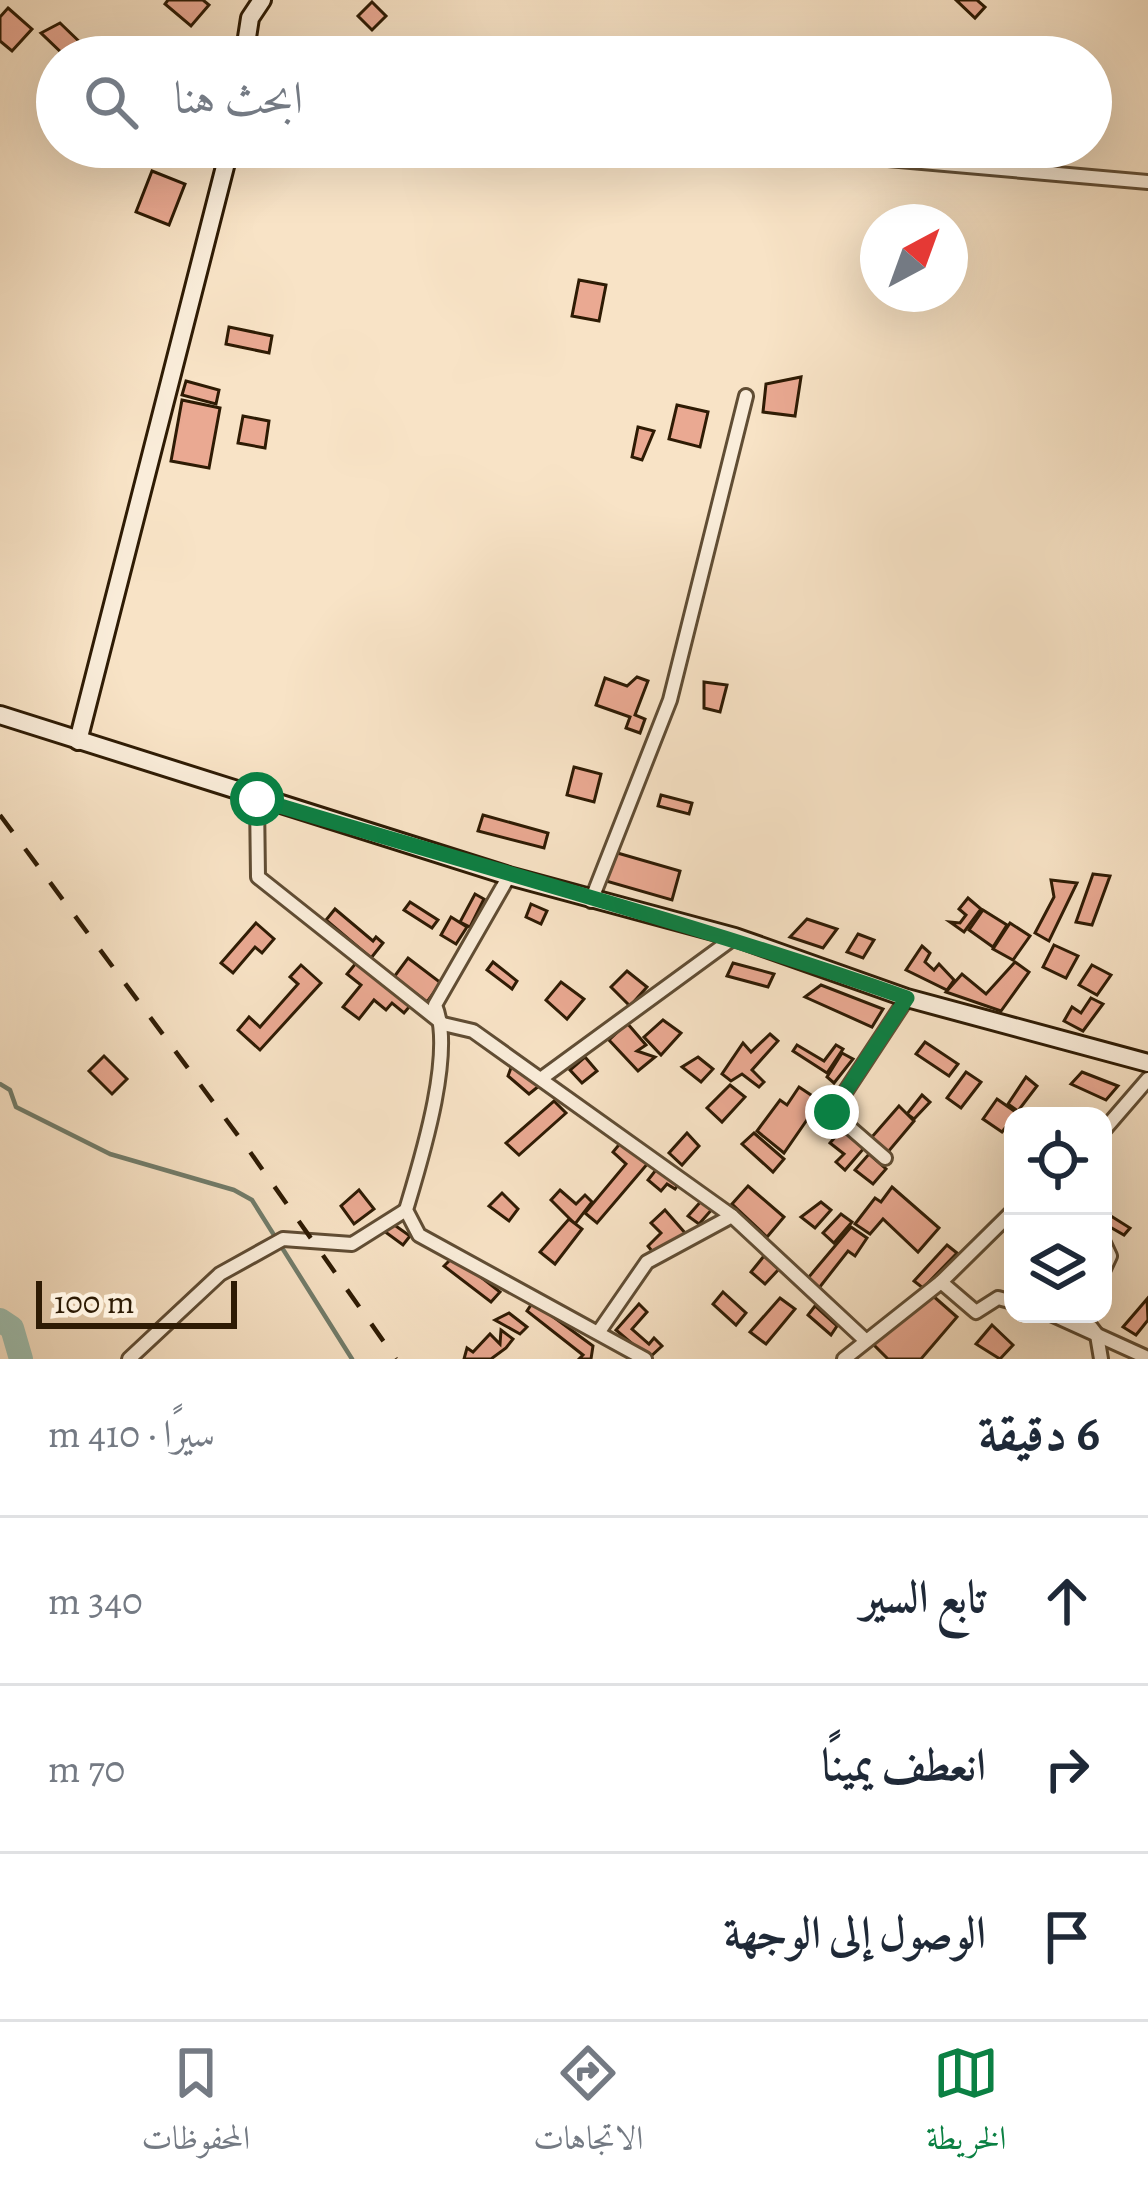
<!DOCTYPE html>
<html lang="ar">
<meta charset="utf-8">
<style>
body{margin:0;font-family:Alegreya,Amiri,serif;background:#f6f6f7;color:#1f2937;direction:rtl}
.controls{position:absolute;right:36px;bottom:36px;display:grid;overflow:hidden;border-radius:24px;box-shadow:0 12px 48px #0002}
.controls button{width:108px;height:108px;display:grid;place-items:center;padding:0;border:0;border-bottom:3px solid #e0e1e3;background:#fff;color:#1f2937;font:60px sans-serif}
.compass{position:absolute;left:860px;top:204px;width:108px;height:108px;border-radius:50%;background:#fff;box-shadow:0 12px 48px #0002;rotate:41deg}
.scale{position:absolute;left:36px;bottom:30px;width:201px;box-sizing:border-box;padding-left:12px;border:6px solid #2e1b04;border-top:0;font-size:33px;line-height:42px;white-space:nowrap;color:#2e1b04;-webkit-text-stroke:9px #faedda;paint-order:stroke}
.stop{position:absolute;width:36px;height:36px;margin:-27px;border:9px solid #0b8043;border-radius:50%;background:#fff}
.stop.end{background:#0b8043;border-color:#fff;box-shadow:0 3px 12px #0008}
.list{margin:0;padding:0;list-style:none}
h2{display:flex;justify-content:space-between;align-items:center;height:156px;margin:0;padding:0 48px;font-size:51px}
h2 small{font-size:39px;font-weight:400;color:#747a83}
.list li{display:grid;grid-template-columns:78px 1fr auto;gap:36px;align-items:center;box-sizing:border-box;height:168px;padding:0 48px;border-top:3px solid #e0e1e3}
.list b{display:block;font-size:45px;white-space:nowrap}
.list em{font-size:39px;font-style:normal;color:#747a83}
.icon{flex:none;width:66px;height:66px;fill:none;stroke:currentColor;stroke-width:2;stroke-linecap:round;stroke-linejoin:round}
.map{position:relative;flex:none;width:1148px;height:1359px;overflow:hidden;direction:ltr}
.search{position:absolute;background:#fff;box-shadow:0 12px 48px #0002;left:36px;right:36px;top:36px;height:132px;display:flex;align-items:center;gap:30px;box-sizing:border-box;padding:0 42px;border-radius:66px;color:#747a83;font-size:45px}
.sheet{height:660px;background:#fff}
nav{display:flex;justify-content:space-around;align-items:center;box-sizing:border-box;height:168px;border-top:3px solid #e0e1e3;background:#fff;font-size:33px;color:#747a83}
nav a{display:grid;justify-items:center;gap:6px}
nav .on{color:#0b8043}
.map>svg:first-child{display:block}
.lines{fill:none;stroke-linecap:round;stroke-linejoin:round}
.stream{stroke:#727d6b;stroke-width:4.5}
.river{stroke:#9fbfaf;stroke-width:24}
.building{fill:#eaa992;stroke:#2e1b04;stroke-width:3}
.street-casing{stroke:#604d34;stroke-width:18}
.secondary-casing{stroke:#2e1b04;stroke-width:22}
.street{stroke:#faedda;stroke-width:12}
.secondary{stroke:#faedda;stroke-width:16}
.rail{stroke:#2e1b04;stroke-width:4.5;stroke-dasharray:21 21;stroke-linecap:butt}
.route{stroke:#0b8043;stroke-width:15}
</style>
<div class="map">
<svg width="1148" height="1359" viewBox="0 0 1148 1359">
<rect width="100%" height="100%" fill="#f8e3c6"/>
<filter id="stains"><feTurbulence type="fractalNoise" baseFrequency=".00167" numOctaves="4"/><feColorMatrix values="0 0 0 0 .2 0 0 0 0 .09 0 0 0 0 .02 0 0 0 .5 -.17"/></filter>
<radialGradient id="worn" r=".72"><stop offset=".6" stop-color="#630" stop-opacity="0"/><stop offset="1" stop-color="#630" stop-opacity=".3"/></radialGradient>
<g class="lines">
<path class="stream" d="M0,1084L10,1090L16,1107L110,1154L234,1190L252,1200L352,1359"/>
<path class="river" d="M0,1320L12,1328L21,1359"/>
</g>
<g class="building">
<path d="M168,0H203L209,5L191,26L165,4Z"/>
<path d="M956,0H977L985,7L975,18Z"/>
<path d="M372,2L386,16L372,30L358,16Z"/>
<path d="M8,8L32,29L12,51L0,41V17Z"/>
<path d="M60,23L88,50L81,57H66L41,33Z"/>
<path d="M375,38L391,57H357L355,54Z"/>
<path d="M152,171L185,184L169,225L136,212Z"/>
<path d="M579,280L606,285L599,321L572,316Z"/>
<path d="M229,327L272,336L269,353L226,344Z"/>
<path d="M801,377L795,416L763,412L766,384Z"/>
<path d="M186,381L219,390L216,404L182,395Z"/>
<path d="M182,400L220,408L209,468L171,461Z"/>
<path d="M677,405L708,412L700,447L669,439Z"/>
<path d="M243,416L269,421L265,448L238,443Z"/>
<path d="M638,427L654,431L642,460L632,457Z"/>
<path d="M637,677L648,681L635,715L645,719L640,733L626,728L630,717L596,705L605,678L627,686Z"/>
<path d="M704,682L727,685L720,712L704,708Z"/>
<path d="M574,767L601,774L594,802L567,795Z"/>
<path d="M661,795L692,803L689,814L658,806Z"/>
<path d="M483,815L548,833L544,848L478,831Z"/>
<path d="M614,852L680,871L672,900L606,881Z"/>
<path d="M1093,874L1110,876L1092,925L1076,922Z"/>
<path d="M1051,880L1077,883L1049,941L1035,933L1054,897Z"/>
<path d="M475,894L484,899L470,927L460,922Z"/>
<path d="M968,898L981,909L964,932L950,922L960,923L966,915L959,909Z"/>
<path d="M410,902L438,920L432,928L404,910Z"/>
<path d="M531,904L547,911L541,924L526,917Z"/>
<path d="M335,909L373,941L376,937L383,943L371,958L326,920Z"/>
<path d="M983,910L1007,925L993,947L969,930Z"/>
<path d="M451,917L467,927L456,944L441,935Z"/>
<path d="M807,919L837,929L823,948L790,937Z"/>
<path d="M256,923L274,939L262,953L255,947L233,973L221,963Z"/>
<path d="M1010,923L1030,936L1013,960L993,949Z"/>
<path d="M858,934L874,940L863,958L847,952Z"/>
<path d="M1054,945L1078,956L1066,978L1043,967Z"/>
<path d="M922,946L930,953L925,962L934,970L939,964L954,980L947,990L906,970Z"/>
<path d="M408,958L441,983L427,1002L394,977Z"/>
<path d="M493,962L517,981L512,989L487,970Z"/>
<path d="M1015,962L1029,972L1001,1011L946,992L962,974L986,994Z"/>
<path d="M356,963L410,1006L404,1013L392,1003L386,1010L374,1000L359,1019L343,1007L361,985L347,974Z"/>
<path d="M733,963L774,974L768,987L727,976Z"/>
<path d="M301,965L321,983L260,1050L238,1030L249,1017L260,1027L298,984L290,977Z"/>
<path d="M1092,965L1111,975L1097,995L1079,985Z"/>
<path d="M627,971L647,987L630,1006L611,987Z"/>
<path d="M561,982L584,999L567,1019L546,1000Z"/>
<path d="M821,985L883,1009L872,1027L805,997Z"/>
<path d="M1091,998L1103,1004L1083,1031L1064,1021L1072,1007L1081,1013Z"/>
<path d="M663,1020L681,1033L661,1055L644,1037Z"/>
<path d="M627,1023L646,1045L637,1051L655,1057L638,1071L609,1040Z"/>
<path d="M770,1034L778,1041L752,1070L764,1082L759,1087L742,1074L731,1081L722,1074L743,1043L751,1052Z"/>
<path d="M925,1042L958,1064L949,1076L916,1054Z"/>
<path d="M797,1045L824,1061L836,1045L843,1049L827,1073L793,1051Z"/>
<path d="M842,1053L853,1059L834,1083L827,1077Z"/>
<path d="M104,1056L127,1079L112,1094L89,1071Z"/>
<path d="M585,1057L597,1071L582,1083L570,1070Z"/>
<path d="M698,1057L713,1069L701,1082L682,1067Z"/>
<path d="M512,1065L539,1086L529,1094L508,1076Z"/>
<path d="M966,1072L981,1082L961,1108L947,1098Z"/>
<path d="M1082,1072L1118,1086L1106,1100L1071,1084Z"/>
<path d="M1026,1077L1037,1086L1018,1111L1008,1104Z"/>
<path d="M730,1085L745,1097L722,1122L707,1108Z"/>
<path d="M799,1087L820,1101L784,1153L757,1131L780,1100L787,1105Z"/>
<path d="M922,1095L930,1102L914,1119L907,1114Z"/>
<path d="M997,1099L1017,1113L1002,1132L983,1119Z"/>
<path d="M554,1101L566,1113L519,1155L506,1143Z"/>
<path d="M899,1106L914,1121L888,1152L871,1138Z"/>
<path d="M843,1128L865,1147L845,1170L836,1162L844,1154L830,1143Z"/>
<path d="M687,1133L699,1146L682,1165L669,1153Z"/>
<path d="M754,1133L784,1159L773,1172L742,1144Z"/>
<path d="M622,1141L649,1162L597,1223L585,1213L626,1164L613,1152Z"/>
<path d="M869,1154L886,1169L873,1184L855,1170Z"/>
<path d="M659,1166L680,1182L675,1189L667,1184L661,1191L648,1180Z"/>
<path d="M748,1186L784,1217L767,1237L732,1204Z"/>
<path d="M892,1187L939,1228L918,1252L883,1219L870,1234L855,1224L875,1198L881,1202Z"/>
<path d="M359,1190L374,1209L354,1224L341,1206Z"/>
<path d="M560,1190L576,1204L585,1195L592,1202L575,1224L551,1200Z"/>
<path d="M502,1193L518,1209L509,1221L489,1206Z"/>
<path d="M703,1199L714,1207L699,1224L688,1216Z"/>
<path d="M821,1202L831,1210L815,1228L801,1217Z"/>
<path d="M665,1210L686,1234L655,1255L648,1246L661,1233L651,1223Z"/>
<path d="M1103,1211L1130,1228L1124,1235L1103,1223Z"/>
<path d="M841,1214L852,1222L834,1243L823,1233Z"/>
<path d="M569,1219L582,1229L555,1264L540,1252Z"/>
<path d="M393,1224L410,1236L403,1245L384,1231Z"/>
<path d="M851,1227L867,1238L855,1256L848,1251L819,1288L808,1278Z"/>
<path d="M947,1245L957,1253L923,1288L914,1281Z"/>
<path d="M454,1256L500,1292L491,1302L444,1266Z"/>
<path d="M764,1256L779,1269L765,1284L751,1272Z"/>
<path d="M723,1292L746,1313L736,1325L713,1304Z"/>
<path d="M932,1295L957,1317L921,1359H888L873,1344Z"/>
<path d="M780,1298L795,1309L766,1344L750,1332Z"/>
<path d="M1147,1299L1148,1320L1136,1335L1123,1327Z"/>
<path d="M533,1302L593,1346L591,1359H579L583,1355L527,1311Z"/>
<path d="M639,1304L647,1312L632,1329L649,1344L654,1338L662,1346L649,1358L616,1330Z"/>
<path d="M815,1306L837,1326L831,1335L808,1315Z"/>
<path d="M509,1313L527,1327L520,1334L495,1320Z"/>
<path d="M992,1325L1013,1345L1000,1359L976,1344Z"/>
<path d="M501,1330L513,1339L506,1348L491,1359H464L467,1348L473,1352L490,1334L500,1344Z"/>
</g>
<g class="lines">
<defs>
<g id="street">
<path d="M751,147L1148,182"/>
<path d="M257,799L258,877L443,1024L473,1031L732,1216L864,1339"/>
<path d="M509,876L435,1005C455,1052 421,1160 406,1210L419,1235L645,1359"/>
<path d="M591,901L670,700L746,396"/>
<path d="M542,1078L735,937"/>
<path d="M1103,1131L1148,1079"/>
<path d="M885,1158L832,1112L907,998"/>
<path d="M1103,1241L1110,1256L1103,1271"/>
<path d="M941,1282L976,1312L998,1298L1013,1302"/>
<path d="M1051,1314L1148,1358"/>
<path d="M1081,1314L1097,1335L1101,1359"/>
<path d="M600,1330L647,1262L732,1216"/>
<path d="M129,1359L220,1274L283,1239L352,1244L406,1210"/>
<path d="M844,1359L941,1282L1013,1211"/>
</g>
<g id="secondary">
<path d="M244,57L250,18L262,0"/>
<path d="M0,715L509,876L735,937L907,998L1148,1063"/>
<path d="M78,741L230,147"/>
</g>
</defs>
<use href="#street" class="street-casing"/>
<use href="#secondary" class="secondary-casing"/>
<use href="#street" class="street"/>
<use href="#secondary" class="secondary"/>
<path class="rail" d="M0,815L248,1149L396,1359"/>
</g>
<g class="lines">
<path class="route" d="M257,799C474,865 693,923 907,998L832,1112"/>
</g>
<rect width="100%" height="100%" filter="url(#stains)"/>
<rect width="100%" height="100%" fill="url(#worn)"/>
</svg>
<div class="controls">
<button><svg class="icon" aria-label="locate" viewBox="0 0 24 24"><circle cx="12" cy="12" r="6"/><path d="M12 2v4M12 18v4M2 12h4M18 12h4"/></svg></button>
<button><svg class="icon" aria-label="layers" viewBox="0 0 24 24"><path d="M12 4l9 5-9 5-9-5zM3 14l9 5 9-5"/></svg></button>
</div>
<svg class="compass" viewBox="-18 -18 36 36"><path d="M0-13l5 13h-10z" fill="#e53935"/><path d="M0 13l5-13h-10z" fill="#747a83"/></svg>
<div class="scale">100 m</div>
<div class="stop" style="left:257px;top:799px"></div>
<div class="stop end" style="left:832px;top:1112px"></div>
<div class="search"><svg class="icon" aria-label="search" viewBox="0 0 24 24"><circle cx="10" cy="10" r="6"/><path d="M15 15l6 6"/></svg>ابحث هنا</div>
</div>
<section class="sheet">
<h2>6 دقيقة<small>سيرًا · 410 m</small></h2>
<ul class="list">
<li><svg class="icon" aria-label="ahead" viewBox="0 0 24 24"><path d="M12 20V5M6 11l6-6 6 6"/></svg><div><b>تابع السير</b></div><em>340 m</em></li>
<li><svg class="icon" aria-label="right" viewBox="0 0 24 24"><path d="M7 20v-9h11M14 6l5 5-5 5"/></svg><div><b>انعطف يمينًا</b></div><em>70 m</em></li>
<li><svg class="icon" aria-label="arrive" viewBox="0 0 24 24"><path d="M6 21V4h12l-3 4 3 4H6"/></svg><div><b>الوصول إلى الوجهة</b></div></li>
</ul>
</section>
<nav>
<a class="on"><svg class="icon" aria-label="map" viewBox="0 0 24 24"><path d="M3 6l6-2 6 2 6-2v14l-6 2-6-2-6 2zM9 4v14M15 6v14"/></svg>الخريطة</a>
<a><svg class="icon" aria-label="directions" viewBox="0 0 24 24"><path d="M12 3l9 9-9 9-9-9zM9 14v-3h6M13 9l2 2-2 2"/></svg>الاتجاهات</a>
<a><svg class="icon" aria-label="saved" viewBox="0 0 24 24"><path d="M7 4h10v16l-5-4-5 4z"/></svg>المحفوظات</a>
</nav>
